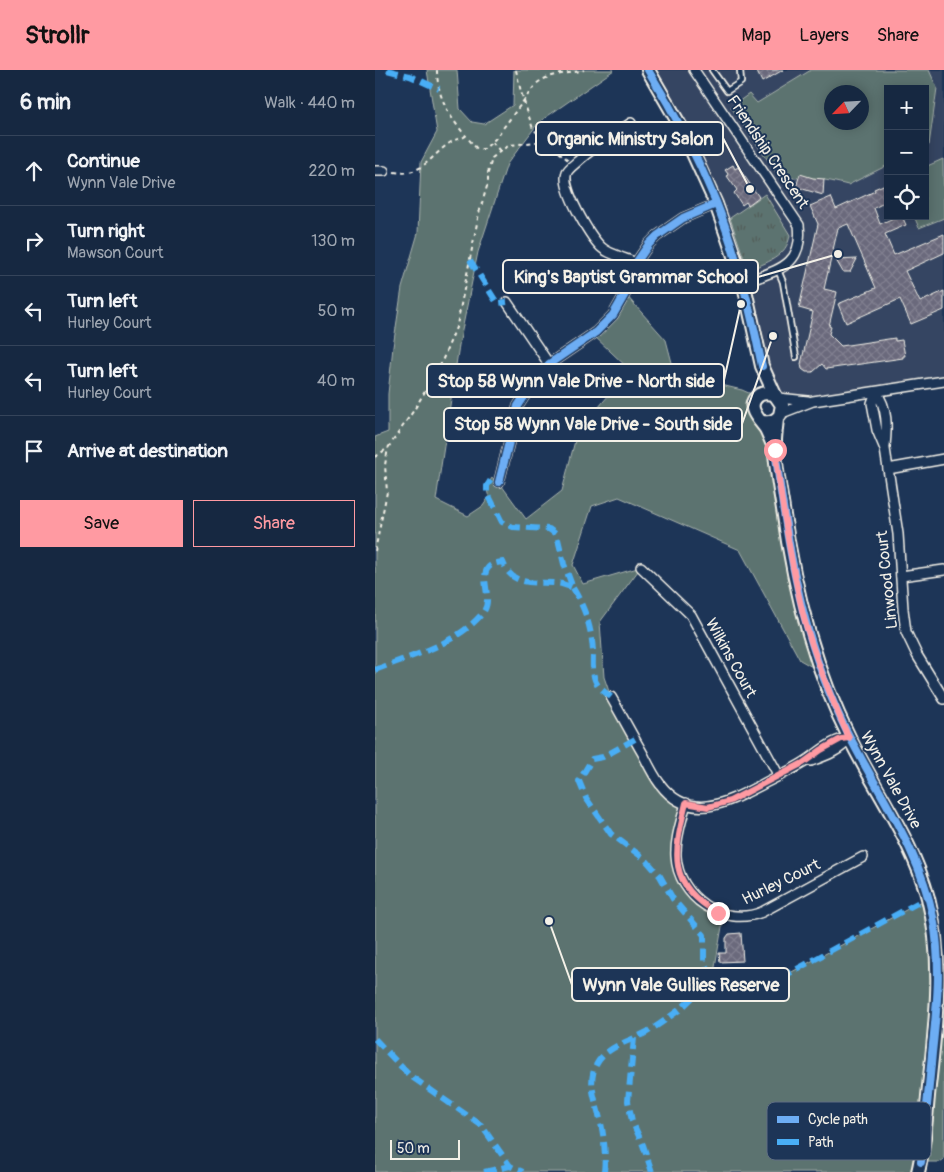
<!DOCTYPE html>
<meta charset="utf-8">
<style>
body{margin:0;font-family:Pangolin,sans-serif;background:#23344c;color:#f1f3f6}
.controls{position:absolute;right:15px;top:15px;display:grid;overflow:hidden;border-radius:0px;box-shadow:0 2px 12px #0003}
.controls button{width:45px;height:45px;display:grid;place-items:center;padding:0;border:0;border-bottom:1px solid #35445a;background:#162841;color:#f1f3f6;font:25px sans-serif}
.compass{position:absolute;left:449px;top:15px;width:45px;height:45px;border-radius:50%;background:#162841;box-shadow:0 2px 12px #0003;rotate:245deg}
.scale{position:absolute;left:15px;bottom:12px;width:70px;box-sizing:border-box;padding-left:5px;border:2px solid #f4f1e8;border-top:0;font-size:14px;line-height:18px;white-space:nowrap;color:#f4f1e8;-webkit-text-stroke:4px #1d3557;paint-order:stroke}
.stop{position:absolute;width:15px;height:15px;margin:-11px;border:4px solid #ff9aa2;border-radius:50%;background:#fff}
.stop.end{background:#ff9aa2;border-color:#fff;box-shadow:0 1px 5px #0008}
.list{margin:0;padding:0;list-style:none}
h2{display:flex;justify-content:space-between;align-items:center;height:65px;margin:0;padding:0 20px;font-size:21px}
h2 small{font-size:16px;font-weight:400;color:#9ea6b1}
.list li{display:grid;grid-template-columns:32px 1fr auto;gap:15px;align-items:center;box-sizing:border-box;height:70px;padding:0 20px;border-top:1px solid #35445a}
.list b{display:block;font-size:19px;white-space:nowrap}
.list p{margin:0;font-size:16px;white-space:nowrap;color:#9ea6b1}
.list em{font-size:16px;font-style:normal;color:#9ea6b1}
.actions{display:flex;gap:10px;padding:15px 20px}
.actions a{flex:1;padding:11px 0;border:1px solid #ff9aa2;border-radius:0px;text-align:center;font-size:18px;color:#ff9aa2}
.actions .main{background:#ff9aa2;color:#111}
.icon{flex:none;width:28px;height:28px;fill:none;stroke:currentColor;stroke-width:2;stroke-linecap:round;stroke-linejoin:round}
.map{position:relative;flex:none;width:569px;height:1102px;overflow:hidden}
header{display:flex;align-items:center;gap:30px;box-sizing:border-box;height:70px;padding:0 25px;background:#ff9aa2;color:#111}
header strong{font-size:24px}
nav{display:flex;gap:28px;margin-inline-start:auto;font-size:18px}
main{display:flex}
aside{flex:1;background:#162841}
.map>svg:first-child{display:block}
.built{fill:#344562;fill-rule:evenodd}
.grass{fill:url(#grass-tufts);stroke:#a8b2ac}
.park{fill:#5c736f;stroke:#a8b2ac;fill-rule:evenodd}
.building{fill:url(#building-cross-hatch);stroke:#f4f1e8}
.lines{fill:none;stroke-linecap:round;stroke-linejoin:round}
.service-casing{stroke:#f4f1e8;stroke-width:8}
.minor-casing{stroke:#f4f1e8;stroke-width:12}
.secondary-casing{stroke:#f4f1e8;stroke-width:16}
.path{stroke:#f4f1e8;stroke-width:2;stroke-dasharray:4 4;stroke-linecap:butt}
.service{stroke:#1d3557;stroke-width:4.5}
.minor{stroke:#1d3557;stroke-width:9}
.secondary{stroke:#1d3557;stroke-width:12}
.quiet{stroke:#49aef6;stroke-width:6;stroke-dasharray:12 6;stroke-linecap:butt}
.cycleway-casing{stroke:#1d3557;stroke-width:11}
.cycleway{stroke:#6dadf4;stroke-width:8}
.route{stroke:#ff9aa2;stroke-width:6}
.labels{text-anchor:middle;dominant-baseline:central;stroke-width:4;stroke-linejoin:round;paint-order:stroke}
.street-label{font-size:16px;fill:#f4f1e8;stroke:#1d3557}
.key{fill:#1d3557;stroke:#5e6d82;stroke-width:1}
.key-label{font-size:14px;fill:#f4f1e8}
.leader{fill:none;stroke:#f4f1e8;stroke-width:2}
.callout-dot{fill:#f4f1e8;stroke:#1d3557;stroke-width:2}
.callout{fill:#1d3557;stroke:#f4f1e8;stroke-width:2}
.callout-label{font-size:18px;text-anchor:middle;font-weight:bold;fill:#f4f1e8}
</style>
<header>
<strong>Strollr</strong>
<nav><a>Map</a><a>Layers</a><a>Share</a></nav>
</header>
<main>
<aside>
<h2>6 min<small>Walk · 440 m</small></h2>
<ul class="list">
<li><svg class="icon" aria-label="ahead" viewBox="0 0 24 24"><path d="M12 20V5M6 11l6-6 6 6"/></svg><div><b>Continue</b><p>Wynn Vale Drive</p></div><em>220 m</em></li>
<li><svg class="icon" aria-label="right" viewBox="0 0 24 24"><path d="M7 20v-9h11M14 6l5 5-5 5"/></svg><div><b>Turn right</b><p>Mawson Court</p></div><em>130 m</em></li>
<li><svg class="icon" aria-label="left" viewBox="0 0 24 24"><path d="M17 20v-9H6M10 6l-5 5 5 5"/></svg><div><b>Turn left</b><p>Hurley Court</p></div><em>50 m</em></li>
<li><svg class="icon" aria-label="left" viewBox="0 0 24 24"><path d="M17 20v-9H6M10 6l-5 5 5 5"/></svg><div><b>Turn left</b><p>Hurley Court</p></div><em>40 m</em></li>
<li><svg class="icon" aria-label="arrive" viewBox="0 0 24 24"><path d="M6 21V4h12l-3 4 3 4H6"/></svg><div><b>Arrive at destination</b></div></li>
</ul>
<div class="actions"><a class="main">Save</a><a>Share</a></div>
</aside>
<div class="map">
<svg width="569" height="1102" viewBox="0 0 569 1102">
<defs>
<pattern id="grass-tufts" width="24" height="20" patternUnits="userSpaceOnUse" patternTransform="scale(1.25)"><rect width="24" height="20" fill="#5c736f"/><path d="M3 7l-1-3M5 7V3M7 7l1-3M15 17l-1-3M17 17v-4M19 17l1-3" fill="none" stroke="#525b58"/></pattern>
<pattern id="building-cross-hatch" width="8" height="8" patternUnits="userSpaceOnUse" patternTransform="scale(1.25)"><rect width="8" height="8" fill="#6a697c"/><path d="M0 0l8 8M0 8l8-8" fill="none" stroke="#807f8f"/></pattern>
</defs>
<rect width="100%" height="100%" fill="#1d3557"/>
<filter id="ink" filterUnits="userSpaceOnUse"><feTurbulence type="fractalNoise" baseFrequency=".02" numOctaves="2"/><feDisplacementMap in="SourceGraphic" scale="10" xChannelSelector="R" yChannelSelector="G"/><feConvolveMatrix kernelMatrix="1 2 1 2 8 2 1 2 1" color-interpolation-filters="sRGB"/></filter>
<g filter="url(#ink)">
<path class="built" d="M272,0H569V310L438,331L401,326L338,126ZM513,19H550V146H513ZM457,22H487V52H457Z"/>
<path class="grass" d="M390,124L415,165C412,187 391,193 373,200L355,148Z"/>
<g class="park">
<path d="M52,0H82L85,39L97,52L109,54L138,35L139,0H239L164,52L132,94L103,182L84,275L61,430L93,446L108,436L114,427C111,419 112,415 117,408L124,412L151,449L187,421L202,363L255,300L217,264L250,224L291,270L300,304L367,320L383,327L380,330L390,358L446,602L425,590L365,480L244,427L217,436L198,495L208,514L266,497L225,552L229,607L236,627L286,715L311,733L301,786L312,816L349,845L340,897L343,908L352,907L378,910H402L553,828L565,911L569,909V1089L565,1092H546L543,1102H0V367L13,362V324L18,277L27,218L43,163L46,92L62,62Z"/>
<path d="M436,0H554L562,18L554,75L550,77V19H513V95L473,115C450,109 430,106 406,109L356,37L374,24L382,33ZM457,22H487V52H457Z"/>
<path d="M568,89L569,148L544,158L539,146H550V97Z"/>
</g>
<g class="building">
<path d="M381,0H408L387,12Z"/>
<path d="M358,95L360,99L363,97L384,127L373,135L371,132L367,135L359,123L362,120L352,106L353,104L350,100Z"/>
<path d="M425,104L438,108L449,109L448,125L421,117Z"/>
<path d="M513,113V131L499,138L505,154L523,146H527L531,155L510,164L519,185L569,164V183L530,201L545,232L569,221V240L536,254L525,229L471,253L463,234L501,218L473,154L463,158L449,219L462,222L454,256L456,257L454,264L466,276L520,268V271L527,270L530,286H528V288L451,299L447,294L438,302H431L427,299L426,294L438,242L424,238L443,154L435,136L456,127L461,139L500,121L499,119Z"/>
<path d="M482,189L475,202H468L461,190Z"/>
<path d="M366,863L368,891L345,892L344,883H351V868L354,864Z"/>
</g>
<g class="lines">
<defs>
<g id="service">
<path d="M337,0L352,21L366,12L365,0"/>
<path d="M403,200L408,212L421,287"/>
</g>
<g id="minor">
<path d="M319,0L424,155C429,198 400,200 368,213"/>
<path d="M256,53C238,65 220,76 203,91C200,94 194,98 192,102C185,117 215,166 226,177C233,184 252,189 261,193"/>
<path d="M0,101H9"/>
<path d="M132,232L174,294"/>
<path d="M501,322L497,333L502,360L510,379L523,464L528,539L531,562L542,585L569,629"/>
<path d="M501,322C513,338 512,357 510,376"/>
<path d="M403,328L433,331"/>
<path d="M407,343L438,331L569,311"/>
<path d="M513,399L569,389"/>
<path d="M124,412L143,336L158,313L174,294L221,262L238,245L250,224L261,193L274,174L282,166L308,148L341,134"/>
<path d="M266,497L316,545L404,706"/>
<path d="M526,506L569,500"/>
<path d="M236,627C247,646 257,665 268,684C273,694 278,705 285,714C315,754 353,732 388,714C401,707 415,701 428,693C443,684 456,669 475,668"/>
<path d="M436,691C450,686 465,681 475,668"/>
<path d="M311,733C307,750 300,768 301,786C303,827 348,858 387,842L488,787"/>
</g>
<g id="secondary">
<path d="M273,0L306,57L341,134L369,215L387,296L400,325"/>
<path d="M402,349C401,360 399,371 400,381C401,400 405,420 408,439C419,519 439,598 475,669C501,722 538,771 553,828C569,891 561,952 554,1016C551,1044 550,1074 543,1102"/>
<path d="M385,351C393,354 400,352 405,345L407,335L400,325C394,323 389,322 384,325C369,336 384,349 391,359C394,365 396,371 399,377"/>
</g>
</defs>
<use href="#service" class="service-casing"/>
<use href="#minor" class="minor-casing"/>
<use href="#secondary" class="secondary-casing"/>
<g class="path">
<path d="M62,0C62,26 74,47 91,66"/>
<path d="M141,0L146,22L158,59L193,90"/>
<path d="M117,72L125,81"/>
<path d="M19,102C47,107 56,85 76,72C80,69 86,69 91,66L102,79H109L120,69L161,14C176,2 192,5 209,0"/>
<path d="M0,387L13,378L39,340L65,296L82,255L104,143L113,113V103L117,88L128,79L135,75L170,71"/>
<path d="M0,481L12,422L10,395L13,378"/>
</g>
<use href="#service" class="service"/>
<use href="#minor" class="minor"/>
<use href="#secondary" class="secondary"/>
<g class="quiet">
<path d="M12,0L35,6L64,19"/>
<path d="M95,190L122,233L132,232"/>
<path d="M198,518C210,538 217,559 218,582C218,591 217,602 220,610C223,618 230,622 236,627"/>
<path d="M0,600C38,585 80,575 107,544C123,526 93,495 128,492C138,520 165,510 187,514C191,515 195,517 198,518L189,494L182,465L174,459L138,457L127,452L112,422V416L117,408L124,412"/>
<path d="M260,669L228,687L217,689L204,711L211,728L236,764L270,789L285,806L298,829L329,865V892L336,904L343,908"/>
<path d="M259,968L253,1031L257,1051L268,1075L277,1102"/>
<path d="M0,969L34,1005L106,1055L135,1096"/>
<path d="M109,1102L135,1096L148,1102"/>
<path d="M229,1102C231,1083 229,1064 224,1045C221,1032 215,1018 218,1004C223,978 252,973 272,962C284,955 293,948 304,940C316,931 327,914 342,909C353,905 365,909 376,910C385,911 394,910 402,910L544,832"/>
</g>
<defs>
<g id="cycleway">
<path d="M273,0C299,42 322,86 341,132C362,185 376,240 387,296"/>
<path d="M400,380C412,467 424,554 460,636C490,707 543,770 558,847C567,893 562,937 557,983C554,1019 550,1055 546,1092"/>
<path d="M124,412L143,336L158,313L174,294L221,262L238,245L250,224L261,193L274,174L282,166L308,148L341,134"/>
</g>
</defs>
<use href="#cycleway" class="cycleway-casing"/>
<use href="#cycleway" class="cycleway"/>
</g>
</g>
<g class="lines" filter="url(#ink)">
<path class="route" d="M343,843C291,814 299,783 311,733L333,737L355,731L428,693L446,680L466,669L474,668C456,628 439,587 428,544C415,490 407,435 400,380"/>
</g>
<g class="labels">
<g class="street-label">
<text transform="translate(393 82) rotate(56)">Friendship Crescent</text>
<text transform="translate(512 510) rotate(-96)">Linwood Court</text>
<text transform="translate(356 588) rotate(61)">Wilkins Court</text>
<text transform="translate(516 710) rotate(61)">Wynn Vale Drive</text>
<text transform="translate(406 812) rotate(-26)">Hurley Court</text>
</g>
</g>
<rect x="392" y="1032" width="164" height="58" rx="8" class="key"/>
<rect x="402" y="1046" width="22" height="7" fill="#6dadf4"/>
<rect x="402" y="1069" width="22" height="6" fill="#49aef6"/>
<g class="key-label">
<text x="433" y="1054">Cycle path</text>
<text x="433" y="1077">Path</text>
</g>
<path class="leader" d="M375 119L348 68M463 184L383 207M366 234L349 310M398 266L367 354M174 851L197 915"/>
<g class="callout-dot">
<circle cx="375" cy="119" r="5"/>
<circle cx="463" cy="184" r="5"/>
<circle cx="366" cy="234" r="5"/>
<circle cx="398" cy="266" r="5"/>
<circle cx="174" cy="851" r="5"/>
</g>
<g class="callout">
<rect x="161" y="52" width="187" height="33" rx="5"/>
<rect x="128" y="190" width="255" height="33" rx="5"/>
<rect x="52" y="294" width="297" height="33" rx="5"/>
<rect x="69" y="338" width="298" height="33" rx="5"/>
<rect x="197" y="898" width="217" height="33" rx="5"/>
</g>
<g class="callout-label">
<text x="255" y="75">Organic Ministry Salon</text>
<text x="256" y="213">King's Baptist Grammar School</text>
<text x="201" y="317">Stop 58 Wynn Vale Drive - North side</text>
<text x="218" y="360">Stop 58 Wynn Vale Drive - South side</text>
<text x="306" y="921">Wynn Vale Gullies Reserve</text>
</g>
</svg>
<div class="controls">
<button>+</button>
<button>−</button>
<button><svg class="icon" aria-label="locate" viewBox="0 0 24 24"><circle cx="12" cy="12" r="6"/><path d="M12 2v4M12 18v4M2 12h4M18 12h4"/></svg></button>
</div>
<svg class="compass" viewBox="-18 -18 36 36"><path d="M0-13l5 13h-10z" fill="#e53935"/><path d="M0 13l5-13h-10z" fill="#9ea6b1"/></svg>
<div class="scale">50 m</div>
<div class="stop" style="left:400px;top:380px"></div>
<div class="stop end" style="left:343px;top:843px"></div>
</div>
</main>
